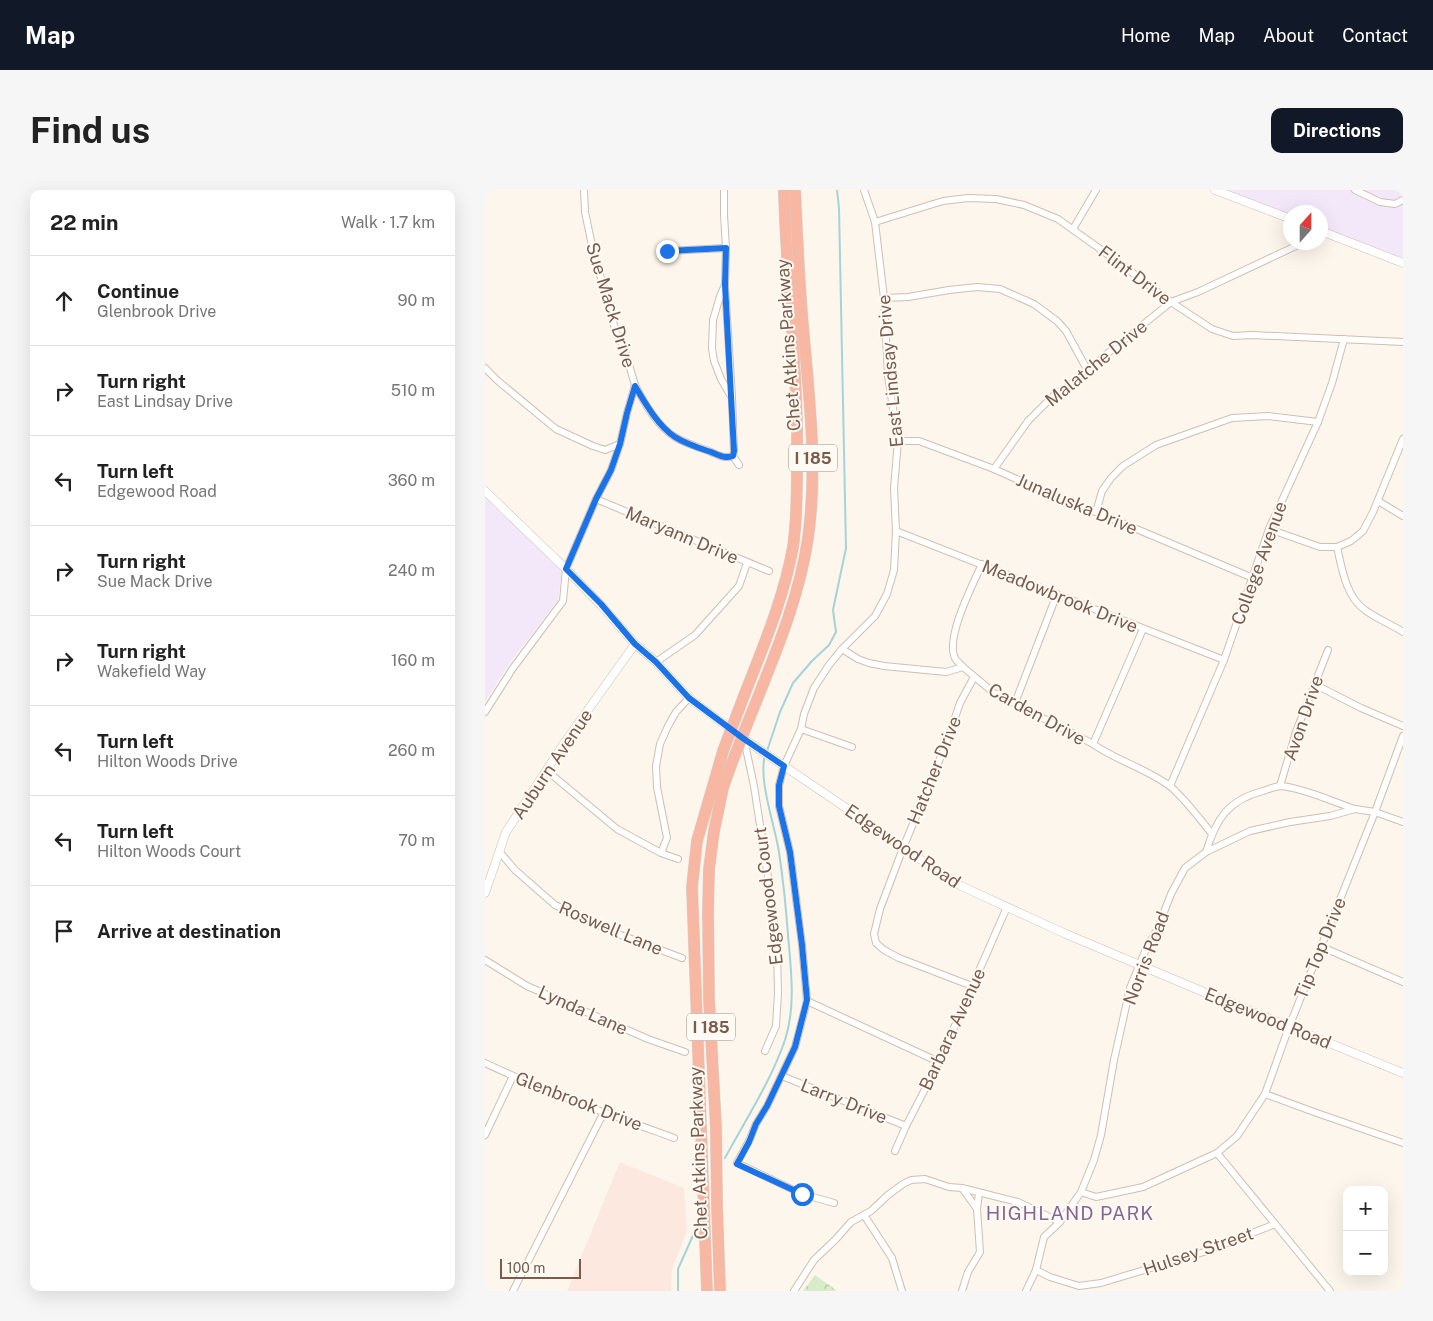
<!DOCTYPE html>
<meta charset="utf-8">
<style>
body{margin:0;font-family:"Public Sans",sans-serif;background:#f6f6f6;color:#222}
.controls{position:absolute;right:15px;bottom:15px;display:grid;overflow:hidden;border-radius:10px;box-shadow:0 5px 20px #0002}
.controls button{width:45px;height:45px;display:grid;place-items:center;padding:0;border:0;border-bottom:1px solid #e0e0e0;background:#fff;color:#222;font:25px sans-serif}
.compass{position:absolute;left:798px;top:15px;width:45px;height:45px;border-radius:50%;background:#fff;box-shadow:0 5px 20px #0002;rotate:21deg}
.scale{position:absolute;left:15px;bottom:12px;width:81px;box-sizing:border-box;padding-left:5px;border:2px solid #7a5c4d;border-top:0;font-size:14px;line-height:18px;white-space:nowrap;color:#7a5c4d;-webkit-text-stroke:4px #fffaf3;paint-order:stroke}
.stop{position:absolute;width:15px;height:15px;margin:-11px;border:4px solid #1a73e8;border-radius:50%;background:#fff}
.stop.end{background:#1a73e8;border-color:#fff;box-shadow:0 1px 5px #0008}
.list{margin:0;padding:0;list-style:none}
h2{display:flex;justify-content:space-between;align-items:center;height:65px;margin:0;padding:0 20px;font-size:21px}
h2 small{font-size:16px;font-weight:400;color:#767676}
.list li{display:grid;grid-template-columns:32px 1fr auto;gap:15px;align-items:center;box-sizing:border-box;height:90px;padding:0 20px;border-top:1px solid #e0e0e0}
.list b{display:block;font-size:19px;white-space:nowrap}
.list p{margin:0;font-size:16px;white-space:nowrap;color:#767676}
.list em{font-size:16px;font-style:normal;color:#767676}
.icon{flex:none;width:28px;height:28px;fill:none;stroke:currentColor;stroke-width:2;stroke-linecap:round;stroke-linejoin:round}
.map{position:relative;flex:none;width:918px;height:1101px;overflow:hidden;border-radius:10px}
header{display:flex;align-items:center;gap:30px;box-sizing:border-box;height:70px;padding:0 25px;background:#111827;color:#fff}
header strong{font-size:24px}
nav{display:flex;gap:28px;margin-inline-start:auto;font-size:18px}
.intro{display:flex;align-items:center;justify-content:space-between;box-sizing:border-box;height:120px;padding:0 30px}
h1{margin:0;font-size:35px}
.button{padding:12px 22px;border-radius:10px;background:#111827;color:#fff;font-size:18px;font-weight:700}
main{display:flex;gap:30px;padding:0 30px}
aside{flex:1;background:#fff;border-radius:10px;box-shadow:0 5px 20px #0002}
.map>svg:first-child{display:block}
.commercial{fill:#fde8e0}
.education{fill:#f3e8fa}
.park{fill:url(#park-crowns)}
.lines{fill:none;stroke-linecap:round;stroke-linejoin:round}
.stream{stroke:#a5d3da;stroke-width:2}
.minor-casing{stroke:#d1beb0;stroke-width:8}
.tertiary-casing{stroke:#d1beb0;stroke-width:9}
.motorway-casing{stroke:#dad1cd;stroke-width:12}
.minor{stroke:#fff;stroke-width:6}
.tertiary{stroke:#fff;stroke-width:8}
.motorway{stroke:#f7b7a3;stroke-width:11}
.motorway-bridge-casing{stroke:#dad1cd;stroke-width:12;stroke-linecap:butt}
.motorway-bridge{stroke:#f7b7a3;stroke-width:11}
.route{stroke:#1a73e8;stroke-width:6}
.labels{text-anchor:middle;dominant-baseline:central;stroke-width:4;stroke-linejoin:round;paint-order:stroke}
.shield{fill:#fffaf3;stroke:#a28b7f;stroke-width:1}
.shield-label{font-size:16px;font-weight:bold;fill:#7a5c4d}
.street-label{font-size:18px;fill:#7a5c4d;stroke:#fffaf3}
.neighbourhood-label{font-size:19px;letter-spacing:1px;fill:#846695;stroke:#fffaf3}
</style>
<header>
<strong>Map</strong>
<nav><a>Home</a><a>Map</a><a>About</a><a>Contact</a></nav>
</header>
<div class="intro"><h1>Find us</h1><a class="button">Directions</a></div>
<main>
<aside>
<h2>22 min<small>Walk · 1.7 km</small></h2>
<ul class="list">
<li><svg class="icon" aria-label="ahead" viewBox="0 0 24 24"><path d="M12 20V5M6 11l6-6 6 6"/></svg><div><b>Continue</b><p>Glenbrook Drive</p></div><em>90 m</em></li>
<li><svg class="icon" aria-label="right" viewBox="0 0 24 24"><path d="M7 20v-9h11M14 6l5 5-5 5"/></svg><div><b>Turn right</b><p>East Lindsay Drive</p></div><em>510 m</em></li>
<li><svg class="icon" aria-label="left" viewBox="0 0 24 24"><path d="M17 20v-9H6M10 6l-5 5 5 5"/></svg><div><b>Turn left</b><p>Edgewood Road</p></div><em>360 m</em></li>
<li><svg class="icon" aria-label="right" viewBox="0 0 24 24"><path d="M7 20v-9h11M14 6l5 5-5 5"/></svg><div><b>Turn right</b><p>Sue Mack Drive</p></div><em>240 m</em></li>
<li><svg class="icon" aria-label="right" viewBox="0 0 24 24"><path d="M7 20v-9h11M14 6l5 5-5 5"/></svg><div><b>Turn right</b><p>Wakefield Way</p></div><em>160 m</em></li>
<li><svg class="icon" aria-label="left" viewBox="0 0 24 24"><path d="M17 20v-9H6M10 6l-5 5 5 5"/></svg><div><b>Turn left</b><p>Hilton Woods Drive</p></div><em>260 m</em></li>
<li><svg class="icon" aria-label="left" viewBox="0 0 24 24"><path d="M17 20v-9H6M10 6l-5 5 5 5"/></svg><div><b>Turn left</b><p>Hilton Woods Court</p></div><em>70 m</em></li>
<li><svg class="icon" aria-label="arrive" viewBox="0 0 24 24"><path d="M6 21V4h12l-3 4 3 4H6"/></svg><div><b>Arrive at destination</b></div></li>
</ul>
</aside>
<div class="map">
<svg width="918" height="1101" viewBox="0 0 918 1101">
<defs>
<pattern id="park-crowns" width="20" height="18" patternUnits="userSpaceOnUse" patternTransform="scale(1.25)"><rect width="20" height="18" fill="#d8ecc9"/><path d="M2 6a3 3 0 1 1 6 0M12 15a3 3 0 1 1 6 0" fill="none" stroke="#b4c2a5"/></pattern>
</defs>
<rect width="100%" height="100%" fill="#fdf6ec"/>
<path class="commercial" d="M135,972L199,998L202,1041L187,1079L186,1101H82Z"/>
<g class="education">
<path d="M740,0H918V68L836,38V22H806L805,26Z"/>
<path d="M0,308L77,381L73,410L22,477L0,512Z"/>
</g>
<path class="park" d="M330,1085L351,1100L350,1101H318Z"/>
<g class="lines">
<g class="stream">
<path d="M282,561L295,522L308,493L327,471L344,455L351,442L348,420L361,358L354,18L352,0"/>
<path d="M240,968C261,929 286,891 300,850C311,816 306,780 303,745C301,717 298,689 294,662C290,636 273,590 280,565"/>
<path d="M193,1101V1079L210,1041"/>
</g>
<defs>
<g id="minor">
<path d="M239,0V25L241,58L240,95L235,106L228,130L227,158L229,171L236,189L247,208L249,261L248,266L254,275"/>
<path d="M870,0L895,12L910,14L918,10"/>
<path d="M390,32L458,11L483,8L511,9L539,15L573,29L636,74L686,112L727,139L748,146L767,145L918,152"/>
<path d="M588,39L611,0"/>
<path d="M182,61L241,58"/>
<path d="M240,97L247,206"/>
<path d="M399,108L423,107L464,100L492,97L515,99L549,114L572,131L581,141L604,183"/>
<path d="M0,178L13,191L71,239L108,256L120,260L135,254"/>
<path d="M150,195C160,214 172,236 190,247C201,254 214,257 226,262C233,265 240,269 248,266"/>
<path d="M413,251H434L509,279L576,309L611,322L768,388"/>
<path d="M509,279L543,231L569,205L604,183L618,167L686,112L713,102L813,55L815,52"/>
<path d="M111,309L284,381"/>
<path d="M893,311L918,326"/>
<path d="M611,322L617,301L626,288L638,276L671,255L747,228L783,226L833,232"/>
<path d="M784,339L835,357H852L866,351L878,341L888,322L918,249"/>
<path d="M411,341L739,470"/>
<path d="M852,357C857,379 861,407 880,420C892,429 906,434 918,442"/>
<path d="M357,459L373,469L384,473L399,476L461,482L478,477L509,503L608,554C632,571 663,579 686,597C701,610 714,628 727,644"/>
<path d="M171,472L210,445L254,396L262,373"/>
<path d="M478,477C476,474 471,471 470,468C460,448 488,394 497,374"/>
<path d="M829,494L876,518L918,536"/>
<path d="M530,513L572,404"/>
<path d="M0,522L28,478L78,411L81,379L111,309L126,280L135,254L142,223L150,195L139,158L130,141L125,115L110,70L100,22L99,0"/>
<path d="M316,539L367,557"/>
<path d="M259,549L269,596L283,687L292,760L293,803L291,836L280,861"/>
<path d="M608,554L658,439"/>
<path d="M61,580L132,639L176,663L193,669"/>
<path d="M685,596L739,470L784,339L833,232L847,193L859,149"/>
<path d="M795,596L811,542L843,460"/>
<path d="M14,661L30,680L70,715L133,744L197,768"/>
<path d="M721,662C731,629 743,610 778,601C784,599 791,596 797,596C821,599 846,611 870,619"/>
<path d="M176,663L182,648L172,597L171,576L175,554L183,536L191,522L204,508"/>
<path d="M837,757L918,792"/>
<path d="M0,770L42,796L163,849L200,862"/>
<path d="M487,796L414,768L399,760L391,753L389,744L395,719L418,658L461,554L475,513L489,487"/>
<path d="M322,811L454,872"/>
<path d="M0,873C61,902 126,925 189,948"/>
<path d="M297,886L421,936"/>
<path d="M780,904L829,922L918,953"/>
<path d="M0,945L28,886"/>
<path d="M410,961L421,936L454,872L522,717"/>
<path d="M732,963L845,1101"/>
<path d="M477,998L533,1012L575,1032"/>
<path d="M596,1002L611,1007L658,997L732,963L752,946L780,904L804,837L890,622L918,546"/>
<path d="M349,1013L317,1004L252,973L264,951L271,934L282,916L310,857L322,811L317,755L305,662L294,616V595L299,576L316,539L319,524L329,498L344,475L357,459L390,426L402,404L409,380L411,341L409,298L413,251L403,186L399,108L390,32L379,0"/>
<path d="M492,1019L494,1003"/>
<path d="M379,1025L407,1068L417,1101"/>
<path d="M551,1080L565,1087L594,1096L616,1093L722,1061L790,1034"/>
<path d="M28,1101L119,922"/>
<path d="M309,1101L329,1070L351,1049L366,1032L386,1021L403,1005L418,994L426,990L440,989L464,997L477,998L492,1019L495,1062L483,1082L477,1101"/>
<path d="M541,1101L551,1080L559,1047L575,1032L596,1002L609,970L616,945L629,870L645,798L661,759L672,740L686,704L700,678L721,662L765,641L805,632L845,626L870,619L890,622L918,632"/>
</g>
<g id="tertiary">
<path d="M730,0L806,29"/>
<path d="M836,41L918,73"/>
<path d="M0,301L81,379L116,415L150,454L171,472L204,508L259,549L382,632L418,658L476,696L581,744L714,800L918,883"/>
<path d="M0,703L21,642L80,552L150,454"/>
</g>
<g id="motorway">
<path d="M254,519C274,466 298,413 308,357C312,330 312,303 312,277C314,185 301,92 299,0"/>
<path d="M265,527C288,469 314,410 323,348C333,277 324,206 318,136C314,91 312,45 310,0"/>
<path d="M222,1101L207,697L212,651L238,561"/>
<path d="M235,1101L232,1017L231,938L224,809L223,722L224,679L229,641L238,598L246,575"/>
</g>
</defs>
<use href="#minor" class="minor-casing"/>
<use href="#tertiary" class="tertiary-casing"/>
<use href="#motorway" class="motorway-casing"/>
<use href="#minor" class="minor"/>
<use href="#tertiary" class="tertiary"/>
<use href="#motorway" class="motorway"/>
<defs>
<g id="motorway-bridge">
<path d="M238,561L254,519"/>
<path d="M246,575L265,527"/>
</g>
</defs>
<use href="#motorway-bridge" class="motorway-bridge-casing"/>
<use href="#motorway-bridge" class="motorway-bridge"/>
</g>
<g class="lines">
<path class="route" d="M182,61L241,58L240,95L249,261L248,266C240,269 233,265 226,262C214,258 201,254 190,247C173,236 160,213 150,196L142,223L135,254L126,280L111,309L81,379L116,414L150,454L171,472L204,508L259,549L299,576L294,595V616L305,662L317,755L322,810L310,857L282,916L271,934L264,952L252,974L317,1004"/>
</g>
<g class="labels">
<g class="shield">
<rect x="304" y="254.5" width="48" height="27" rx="4"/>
<rect x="202" y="823.5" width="48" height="27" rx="4"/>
</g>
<g class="shield-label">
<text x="328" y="268">I 185</text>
<text x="226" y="837">I 185</text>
</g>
<g class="street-label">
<text transform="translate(650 85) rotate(37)">Flint Drive</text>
<text transform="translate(126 115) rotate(73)">Sue Mack Drive</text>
<text transform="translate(303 155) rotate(-94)">Chet Atkins Parkway</text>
<text transform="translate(611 173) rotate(-39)">Malatche Drive</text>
<text transform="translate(405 181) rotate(-95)">East Lindsay Drive</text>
<text transform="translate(592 314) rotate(23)">Junaluska Drive</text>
<text transform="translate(197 345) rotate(23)">Maryann Drive</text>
<text transform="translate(774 373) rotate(-70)">College Avenue</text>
<text transform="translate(575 406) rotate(22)">Meadowbrook Drive</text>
<text transform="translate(552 524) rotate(29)">Carden Drive</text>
<text transform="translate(818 528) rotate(-71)">Avon Drive</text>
<text transform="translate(67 574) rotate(-56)">Auburn Avenue</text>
<text transform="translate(449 580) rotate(-68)">Hatcher Drive</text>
<text transform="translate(418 656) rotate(34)">Edgewood Road</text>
<text transform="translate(283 706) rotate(-97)">Edgewood Court</text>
<text transform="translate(126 738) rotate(23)">Roswell Lane</text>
<text transform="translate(835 758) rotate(-68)">Tip Top Drive</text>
<text transform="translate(661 768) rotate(-69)">Norris Road</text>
<text transform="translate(98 820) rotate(24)">Lynda Lane</text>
<text transform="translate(783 828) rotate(22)">Edgewood Road</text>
<text transform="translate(467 839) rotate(-65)">Barbara Avenue</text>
<text transform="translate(94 911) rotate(21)">Glenbrook Drive</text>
<text transform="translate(359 911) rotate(22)">Larry Drive</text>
<text transform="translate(213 963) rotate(-92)">Chet Atkins Parkway</text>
<text transform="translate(713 1061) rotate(-19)">Hulsey Street</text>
</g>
<g class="neighbourhood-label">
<text x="585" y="1023">HIGHLAND PARK</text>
</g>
</g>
</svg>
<div class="controls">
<button>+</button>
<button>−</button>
</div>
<svg class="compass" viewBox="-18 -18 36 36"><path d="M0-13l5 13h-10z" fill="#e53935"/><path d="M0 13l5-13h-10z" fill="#767676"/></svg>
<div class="scale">100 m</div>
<div class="stop" style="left:317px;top:1004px"></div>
<div class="stop end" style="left:182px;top:61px"></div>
</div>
</main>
